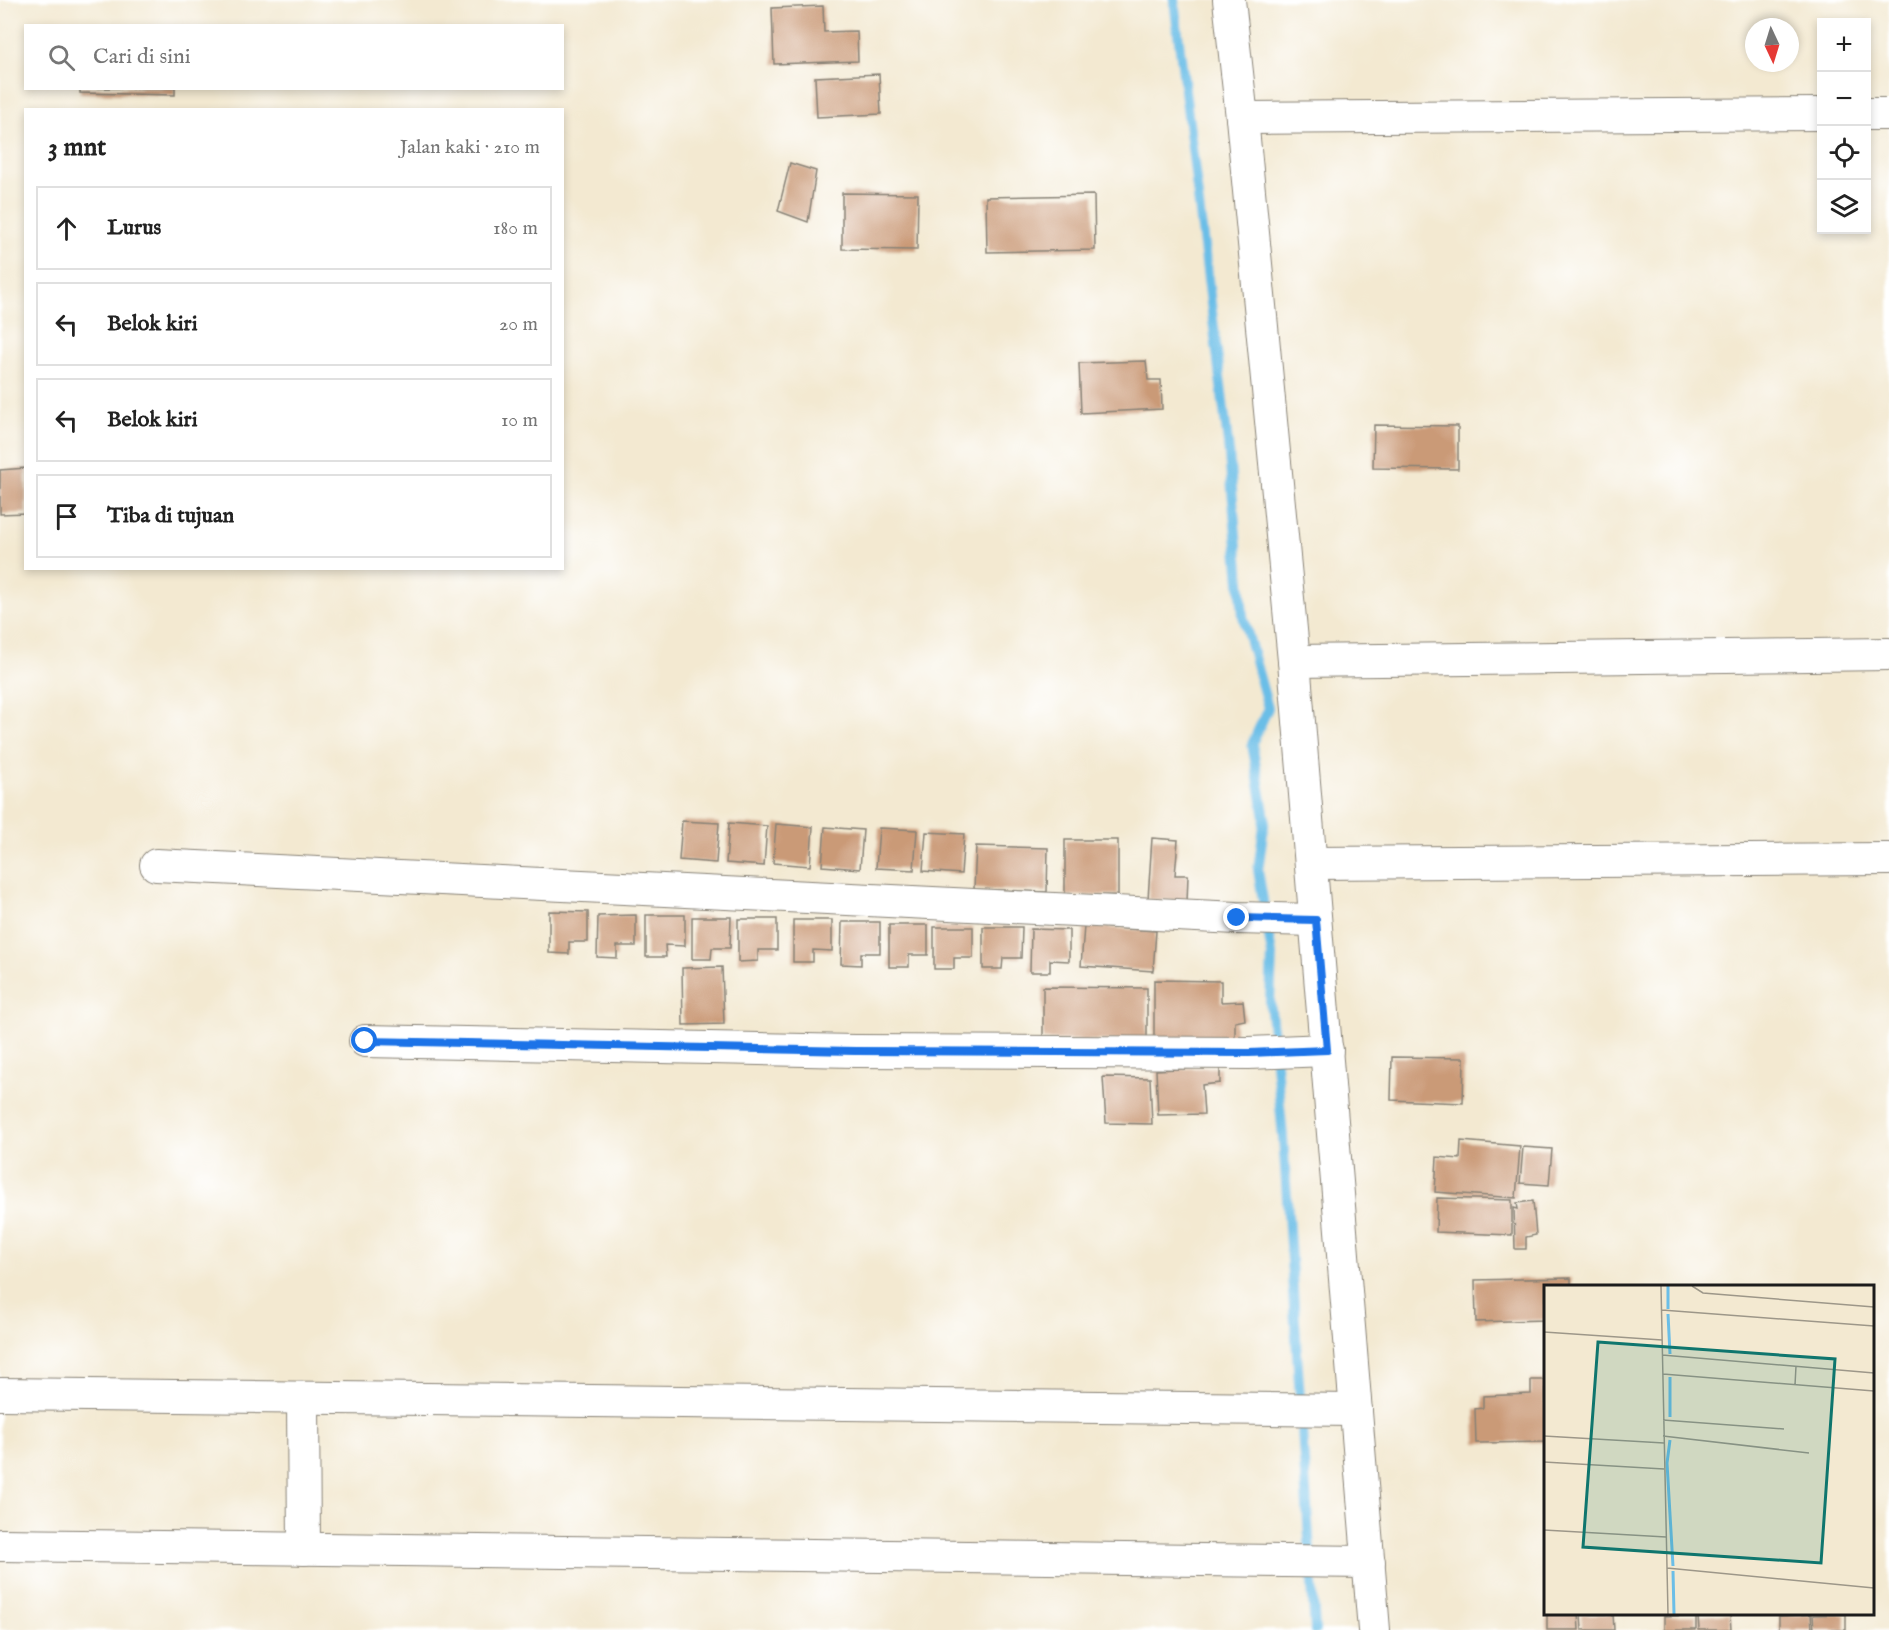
<!DOCTYPE html>
<html lang="id">
<meta charset="utf-8">
<style>
body{margin:0;font-family:"IM FELL English",serif;background:#f2f2f2;color:#222}
.controls{position:absolute;right:18px;top:18px;display:grid;overflow:hidden;border-radius:0px;box-shadow:0 3px 9px #0003}
.controls button{width:54px;height:54px;display:grid;place-items:center;padding:0;border:0;border-bottom:2px solid #e0e0e0;background:#fff;color:#222;font:30px sans-serif}
.compass{position:absolute;left:1745px;top:18px;width:54px;height:54px;border-radius:50%;background:#fff;box-shadow:0 3px 9px #0003;rotate:176deg}
.stop{position:absolute;width:18px;height:18px;margin:-14px;border:4px solid #1a73e8;border-radius:50%;background:#fff}
.stop.end{background:#1a73e8;border-color:#fff;box-shadow:0 2px 6px #0008}
.list{margin:0;padding:0;list-style:none}
h2{display:flex;justify-content:space-between;align-items:center;height:78px;margin:0;padding:0 24px;font-size:26px}
h2 small{font-size:20px;font-weight:400;color:#767676}
.list li{display:grid;grid-template-columns:39px 1fr auto;gap:18px;align-items:center;box-sizing:border-box;height:84px;margin:0 12px 12px;padding:0 12px;border:2px solid #e0e0e0;border-radius:0px}
.list b{display:block;font-size:22px;white-space:nowrap}
.list em{font-size:20px;font-style:normal;color:#767676}
.icon{flex:none;width:33px;height:33px;fill:none;stroke:currentColor;stroke-width:2;stroke-linecap:round;stroke-linejoin:round}
.map{position:relative;flex:none;width:1889px;height:1630px;overflow:hidden}
.search{position:absolute;background:#fff;box-shadow:0 3px 9px #0003;left:24px;top:24px;width:540px;height:66px;display:flex;align-items:center;gap:15px;box-sizing:border-box;padding:0 21px;border-radius:0px;color:#767676;font-size:22px}
.panel{position:absolute;background:#fff;box-shadow:0 3px 9px #0003;left:24px;top:108px;width:540px;height:462px;border-radius:0px}
.map>svg:first-child{display:block}
.lines{fill:none;stroke-linecap:round;stroke-linejoin:round}
.stream{stroke:#6bbee7;stroke-width:10}
.building{fill:#ca9a77}
.minor-casing{stroke:#888276;stroke-width:34}
.minor{stroke:#fff;stroke-width:32}
.route{stroke:#1a73e8;stroke-width:8}
.inset-river{fill:none;stroke:#6bbee7;stroke-width:3}
.inset-road{fill:none;stroke:#9d9789;stroke-width:1.5}
.view{fill:#0f766e;fill-opacity:0.15;stroke:#0f766e;stroke-width:3}
.inset-edge{fill:none;stroke:#1c1c1c;stroke-width:3}
</style>
<div class="map">
<svg width="1889" height="1630" viewBox="0 0 1889 1630">
<rect width="100%" height="100%" fill="#fff"/>
<filter id="ink" filterUnits="userSpaceOnUse"><feTurbulence type="fractalNoise" baseFrequency=".0167" numOctaves="2"/><feDisplacementMap in="SourceGraphic" scale="12" xChannelSelector="R" yChannelSelector="G"/><feConvolveMatrix kernelMatrix="1 2 1 2 8 2 1 2 1" color-interpolation-filters="sRGB"/></filter>
<filter id="wash" filterUnits="userSpaceOnUse"><feTurbulence type="fractalNoise" baseFrequency=".008" numOctaves="4" result="noise"/><feDisplacementMap in="SourceGraphic" scale="24" xChannelSelector="R" yChannelSelector="G"/><feGaussianBlur stdDeviation="1.35" result="paint"/><feColorMatrix in="noise" values="0 0 0 0 0 0 0 0 0 0 0 0 0 0 0 0 0 1.4 0 .05"/><feComposite in="paint" operator="in"/></filter>
<g filter="url(#wash)">
<rect width="100%" height="100%" fill="#f3e9d1"/>
<g class="lines">
<path class="stream" d="M1174,0L1228,443L1243,616L1268,708L1252,744L1265,818L1258,870L1272,955L1270,1001L1283,1137L1315,1630"/>
</g>
<g id="blocks">
<g class="building">
<path d="M823,6L824,32L857,31L858,61L774,64L772,8Z"/>
<path d="M879,74L881,114L817,117L815,77Z"/>
<path d="M80,88H175V95L80,93Z"/>
<path d="M790,163L816,171L808,222L778,211Z"/>
<path d="M842,193L918,194L917,250L842,249Z"/>
<path d="M1094,195L1095,250L987,252L986,197Z"/>
<path d="M1146,361L1148,380H1161L1162,409L1081,413L1079,363Z"/>
<path d="M1374,425L1458,426V469L1373,468Z"/>
<path d="M26,468V513L0,514V470Z"/>
<path d="M682,821L719,823L716,863L679,860Z"/>
<path d="M729,823L767,826L764,866L726,863Z"/>
<path d="M776,824L813,827L810,866L773,863Z"/>
<path d="M825,827L863,830L860,869L822,866Z"/>
<path d="M879,828L917,830L914,870L876,868Z"/>
<path d="M926,832L964,834L961,874L923,871Z"/>
<path d="M1152,838L1178,840L1175,875H1188L1187,902L1148,899Z"/>
<path d="M1065,840H1118V895L1065,896Z"/>
<path d="M976,846L1048,848L1047,892L974,889Z"/>
<path d="M549,911L588,912V942H569V954L549,953Z"/>
<path d="M636,915V946H617V958L597,957L598,916Z"/>
<path d="M646,915H685V946L665,945L666,957H646Z"/>
<path d="M692,917H731L730,948H712L711,959H692Z"/>
<path d="M738,919H777V950H758V961L738,962Z"/>
<path d="M793,920H832V951L813,950V962H793Z"/>
<path d="M842,922H880V953H861V965L841,964Z"/>
<path d="M889,925H928V955H909V967H889Z"/>
<path d="M1084,926L1156,931L1153,971L1081,966Z"/>
<path d="M934,927H973V958H954V969H934Z"/>
<path d="M983,927H1022L1021,958H1003L1002,969H983Z"/>
<path d="M1031,929L1069,930V961L1050,960V972H1030Z"/>
<path d="M722,967L724,1024L683,1025L682,968Z"/>
<path d="M1154,980L1221,981V1002L1243,1001L1245,1020L1235,1022V1037L1154,1038Z"/>
<path d="M1043,987L1147,988V1041L1043,1040Z"/>
<path d="M1392,1057L1464,1058L1463,1103L1391,1100Z"/>
<path d="M1220,1067V1083L1202,1085L1204,1114L1158,1115L1156,1070Z"/>
<path d="M1103,1077L1150,1078L1152,1124L1106,1123Z"/>
<path d="M1461,1141L1520,1146L1516,1198L1435,1192L1437,1157L1460,1159Z"/>
<path d="M1523,1147L1552,1149L1549,1185L1520,1183Z"/>
<path d="M1437,1198L1512,1200V1235L1436,1232Z"/>
<path d="M1533,1201L1536,1235L1526,1237V1249H1515L1514,1208L1518,1209L1517,1203Z"/>
<path d="M1571,1278V1286H1546V1320L1476,1322L1475,1280Z"/>
<path d="M1531,1380H1546V1442L1476,1443L1475,1409L1483,1408V1396L1531,1394Z"/>
<path d="M1547,1614H1578L1579,1630H1547Z"/>
<path d="M1581,1614H1613L1614,1630H1582Z"/>
<path d="M1730,1614L1731,1630H1699L1698,1616Z"/>
<path d="M1811,1614L1812,1630H1779V1616Z"/>
<path d="M1846,1614V1630H1814L1813,1615Z"/>
<path d="M1696,1615V1630H1664V1616Z"/>
</g>
</g>
</g>
<g filter="url(#ink)">
<use href="#blocks" fill-opacity="0" stroke="#888276" stroke-width="1.5"/>
<g class="lines">
<defs>
<g id="minor">
<path d="M1229,0L1242,118L1294,661L1374,1630"/>
<path d="M1866,114H1889"/>
<path d="M1242,118L1822,114"/>
<path d="M1294,661L1889,654"/>
<path d="M1311,863L1889,859"/>
<path d="M156,865L1237,918L1315,920"/>
<path d="M365,1041L855,1051L1249,1053L1327,1050"/>
<path d="M0,1394L1356,1410"/>
<path d="M303,1398L304,1549"/>
<path d="M0,1545L1369,1562"/>
</g>
</defs>
<use href="#minor" class="minor-casing"/>
<use href="#minor" class="minor"/>
</g>
</g>
<g class="lines" filter="url(#ink)">
<path class="route" d="M365,1041L855,1051L1249,1053L1327,1050L1316,920L1237,918"/>
</g>
<g transform="translate(1544 1285)">
<rect width="330" height="330" fill="#f3e9d1"/>
<path class="inset-river" d="M124,1V24M124,29L126,69M126,132V92M126,155L123,178L129,281M129,286L130,329"/>
<path class="inset-road" d="M117,1L124,329M148,1L159,8L330,22M118,25L330,41M0,47L118,55M118,70L330,88M119,89L330,106M251,100L252,81M119,135L240,144M0,151L120,158M119,151L265,168M0,177L120,184M0,245L122,252M123,283L330,303"/>
<path class="view" d="M54,57L291,74L277,278L39,262Z"/>
<rect width="330" height="330" class="inset-edge"/>
</g>
</svg>
<div class="controls">
<button>+</button>
<button>−</button>
<button><svg class="icon" aria-label="locate" viewBox="0 0 24 24"><circle cx="12" cy="12" r="6"/><path d="M12 2v4M12 18v4M2 12h4M18 12h4"/></svg></button>
<button><svg class="icon" aria-label="layers" viewBox="0 0 24 24"><path d="M12 4l9 5-9 5-9-5zM3 14l9 5 9-5"/></svg></button>
</div>
<svg class="compass" viewBox="-18 -18 36 36"><path d="M0-13l5 13h-10z" fill="#e53935"/><path d="M0 13l5-13h-10z" fill="#767676"/></svg>
<div class="stop" style="left:365px;top:1041px"></div>
<div class="stop end" style="left:1237px;top:918px"></div>
<div class="search"><svg class="icon" aria-label="search" viewBox="0 0 24 24"><circle cx="10" cy="10" r="6"/><path d="M15 15l6 6"/></svg>Cari di sini</div>
<section class="panel">
<h2>3 mnt<small>Jalan kaki · 210 m</small></h2>
<ul class="list">
<li><svg class="icon" aria-label="ahead" viewBox="0 0 24 24"><path d="M12 20V5M6 11l6-6 6 6"/></svg><div><b>Lurus</b></div><em>180 m</em></li>
<li><svg class="icon" aria-label="left" viewBox="0 0 24 24"><path d="M17 20v-9H6M10 6l-5 5 5 5"/></svg><div><b>Belok kiri</b></div><em>20 m</em></li>
<li><svg class="icon" aria-label="left" viewBox="0 0 24 24"><path d="M17 20v-9H6M10 6l-5 5 5 5"/></svg><div><b>Belok kiri</b></div><em>10 m</em></li>
<li><svg class="icon" aria-label="arrive" viewBox="0 0 24 24"><path d="M6 21V4h12l-3 4 3 4H6"/></svg><div><b>Tiba di tujuan</b></div></li>
</ul>
</section>
</div>
